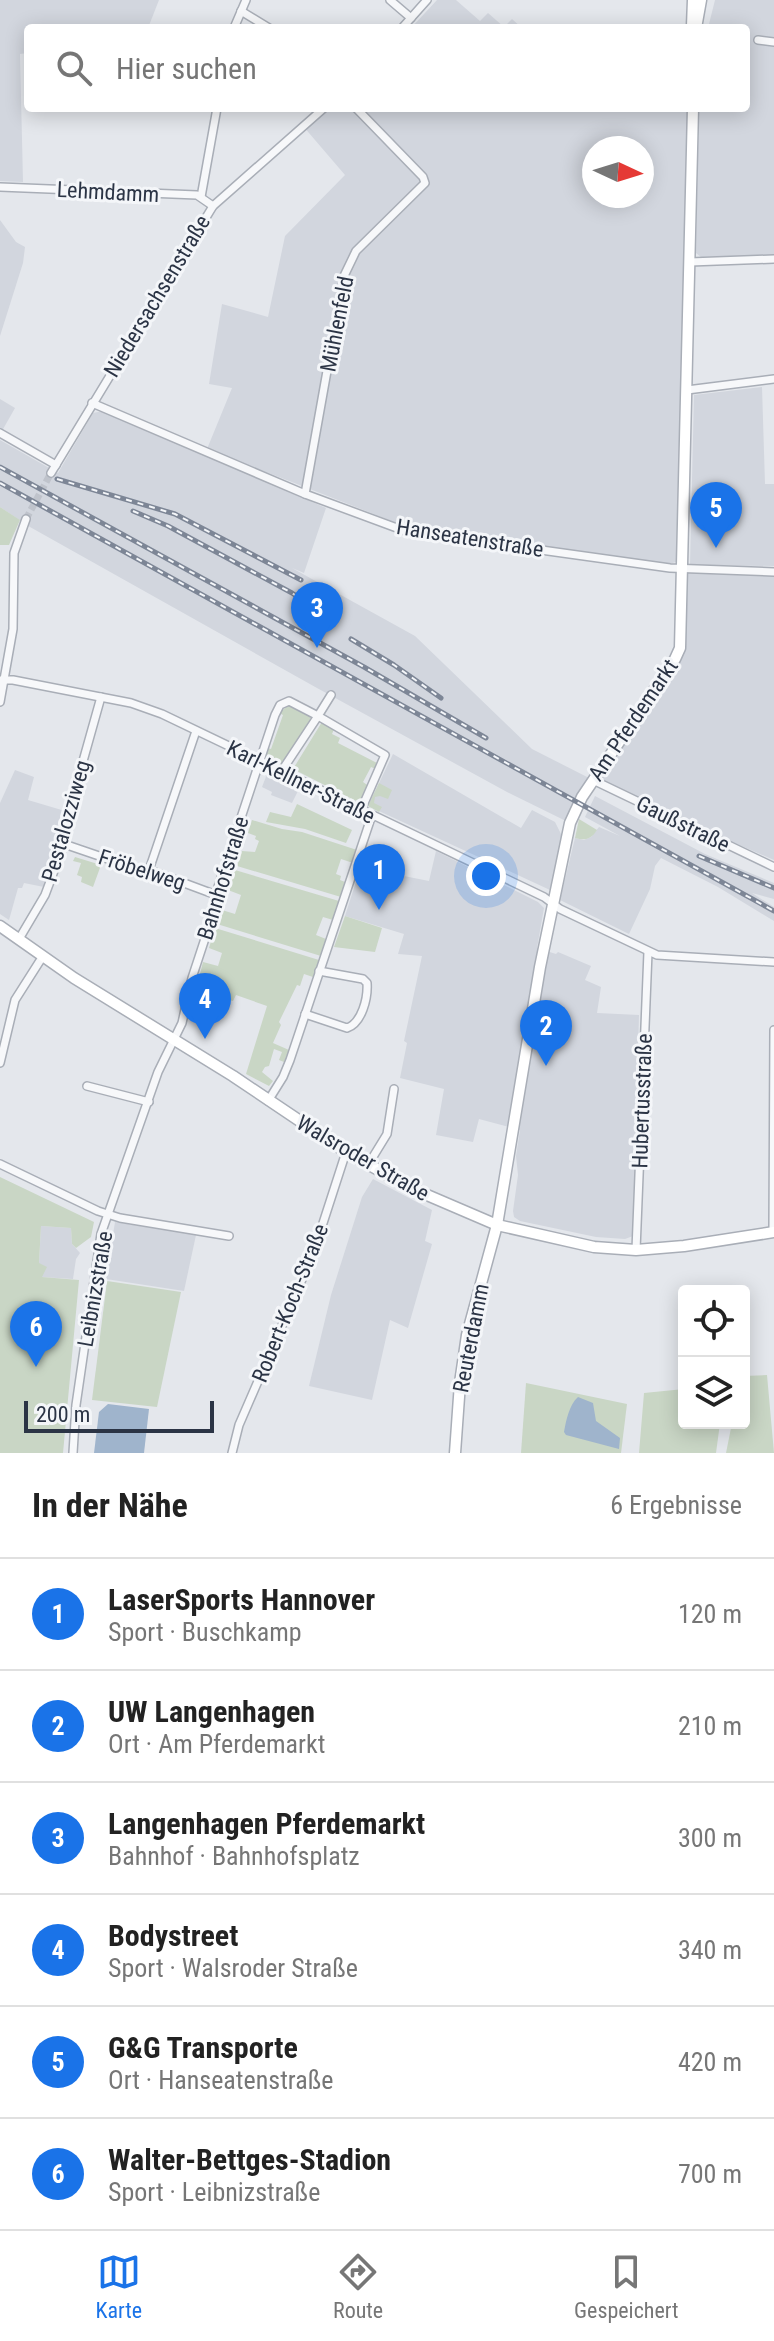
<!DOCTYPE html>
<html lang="de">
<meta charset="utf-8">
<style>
body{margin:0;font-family:"Roboto Condensed",sans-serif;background:#f2f2f2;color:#222}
.controls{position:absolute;right:24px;bottom:24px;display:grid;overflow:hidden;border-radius:8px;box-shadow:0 4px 20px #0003}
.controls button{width:72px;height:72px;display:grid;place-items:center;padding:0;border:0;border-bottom:2px solid #e0e0e0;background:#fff;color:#222;font:40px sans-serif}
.compass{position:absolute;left:582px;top:136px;width:72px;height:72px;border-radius:50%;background:#fff;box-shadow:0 4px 20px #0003;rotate:94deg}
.scale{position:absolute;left:24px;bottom:20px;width:190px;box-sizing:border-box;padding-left:8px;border:4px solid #2b3445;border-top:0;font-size:22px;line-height:28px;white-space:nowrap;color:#2b3445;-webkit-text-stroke:6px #f4f6f9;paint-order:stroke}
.you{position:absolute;left:486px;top:876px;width:28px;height:28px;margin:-20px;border:6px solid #fff;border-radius:50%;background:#1a73e8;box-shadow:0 0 0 12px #1a73e833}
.badge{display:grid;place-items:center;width:52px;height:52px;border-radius:50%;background:#1a73e8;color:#fff;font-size:26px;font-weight:700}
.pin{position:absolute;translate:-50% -66px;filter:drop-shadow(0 2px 4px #0008)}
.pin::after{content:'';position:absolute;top:42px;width:28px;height:24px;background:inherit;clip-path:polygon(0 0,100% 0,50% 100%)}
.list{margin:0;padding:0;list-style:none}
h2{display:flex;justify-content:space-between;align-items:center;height:104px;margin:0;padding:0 32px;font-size:34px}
h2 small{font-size:26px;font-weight:400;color:#767676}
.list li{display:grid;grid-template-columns:52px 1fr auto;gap:24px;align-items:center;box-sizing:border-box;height:112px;padding:0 32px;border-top:2px solid #e0e0e0}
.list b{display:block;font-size:30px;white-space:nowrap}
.list p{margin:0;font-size:26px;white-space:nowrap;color:#767676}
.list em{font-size:26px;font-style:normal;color:#767676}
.icon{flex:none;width:44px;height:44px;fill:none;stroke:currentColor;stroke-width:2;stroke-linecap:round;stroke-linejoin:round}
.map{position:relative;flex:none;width:774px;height:1453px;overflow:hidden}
.search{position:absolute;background:#fff;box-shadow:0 4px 20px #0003;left:24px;right:24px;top:24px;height:88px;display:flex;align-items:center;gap:20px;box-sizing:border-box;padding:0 28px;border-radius:8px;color:#767676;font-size:30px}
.sheet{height:776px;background:#fff}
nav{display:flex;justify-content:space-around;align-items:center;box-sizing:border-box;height:112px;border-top:2px solid #e0e0e0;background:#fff;font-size:22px;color:#767676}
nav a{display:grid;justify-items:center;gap:4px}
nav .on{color:#1a73e8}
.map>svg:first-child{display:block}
.built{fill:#d2d6de;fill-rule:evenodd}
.green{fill:#c9d6c5}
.water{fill:#9fb4cc}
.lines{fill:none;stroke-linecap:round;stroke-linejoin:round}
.street-tunnel{stroke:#bfc3cb;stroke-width:7;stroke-dasharray:7 3.5;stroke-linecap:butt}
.street-casing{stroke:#a9aeb7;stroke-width:10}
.secondary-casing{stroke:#a9aeb7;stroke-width:13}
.street{stroke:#f7f8fa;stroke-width:7}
.secondary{stroke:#fff;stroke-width:10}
.rail-casing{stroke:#7d8696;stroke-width:5}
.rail{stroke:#f4f6f9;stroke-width:2;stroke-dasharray:6;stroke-linecap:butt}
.labels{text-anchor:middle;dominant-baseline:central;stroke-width:6;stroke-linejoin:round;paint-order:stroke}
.street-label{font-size:22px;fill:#2b3445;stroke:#f4f6f9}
</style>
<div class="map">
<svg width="774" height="1453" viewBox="0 0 774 1453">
<rect width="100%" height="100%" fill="#e4e7ec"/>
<g class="built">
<path d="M0,0H159L148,28H28V53L20,54L23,182L0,181Z"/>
<path d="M437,0H456L480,21L488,13L504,27L512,19L522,28H411Z"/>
<path d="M715,0H774V255L701,257L696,253L699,108H746V28H708Z"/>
<path d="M324,108H688L680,557L676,562L665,565L420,532L207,449L232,388L209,384L222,304L268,317L285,236L345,175L303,126ZM594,148H642V196H594Z"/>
<path d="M0,220L16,242L25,247L23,263L0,336Z"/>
<path d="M762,387L765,484H774V566L690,565L694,395Z"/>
<path d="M0,399L15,408L2,431L0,430Z"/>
<path d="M103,411L326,508L304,573L292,568L415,636L532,749L593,780L675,659L683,569L774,572V860L593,781L570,823L507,792L317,688L30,527L0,507V440L58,473L93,413Z"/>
<path d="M393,754L521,828L532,810L555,822L562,836L550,890L368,806Z"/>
<path d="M15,770L34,777L28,800L65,811L44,887L24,883L22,888H18L9,920L0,914V803Z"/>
<path d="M267,774L300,787L292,803L271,795L272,792L262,787Z"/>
<path d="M595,796L705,854L774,883V899L752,893L774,907V921L718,887L661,858L655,866L650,889L629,934L560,900L575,838L584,840L591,837L599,827L620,836L585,817Z"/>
<path d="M436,851L538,902L544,908L537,948L556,954L558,952L591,966L585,980L601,987L597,1013L639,1015L633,1236L625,1239L596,1237L520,1221L514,1217L513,1211L518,1175L516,1156L520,1130L479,1119L473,1142L436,1135L444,1089L400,1078L407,1043L404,1041L422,956L398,954L404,934L345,916L362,863L394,874L429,881Z"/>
<path d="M373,1179L432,1210L425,1241L432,1244L408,1328L390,1320L372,1400L309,1386L331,1295L362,1197Z"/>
<path d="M115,1222L196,1235L184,1291L106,1279Z"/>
<path d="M41,1226L71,1228L72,1244L80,1253L76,1259L73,1279L41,1277L39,1264Z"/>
</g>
<g class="green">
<path d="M0,507L20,520L9,545H0Z"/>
<path d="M289,705L310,716L311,721L280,767L268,761L265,756L268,748L271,749L283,715L279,713Z"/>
<path d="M322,722L334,729L332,734L340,738L338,743L377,763L376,769L371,767L363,782L370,787L362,804L293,769Z"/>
<path d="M379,783L392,790L388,799L380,796L375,797L374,803L382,807L379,812L368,806Z"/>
<path d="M297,804L352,830L346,843L305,829L266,822L270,812L291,817Z"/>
<path d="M579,819L597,830C591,839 586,841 575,838Z"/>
<path d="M252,820L282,829L302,832L357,850L353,863L341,859L336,874L341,876L340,880L345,882L341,897L237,866L242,851L255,852L259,841L255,839L256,836L248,833Z"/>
<path d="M75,857L101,865L93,887L81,882L82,877L77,875L81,863L73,861Z"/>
<path d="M235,870L339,901L333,920L323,917L316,935L326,939L321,956L217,924L222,910L235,914L241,895L228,890Z"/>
<path d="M345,916L382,928L375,952L334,947Z"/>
<path d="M215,928L319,960L313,977L304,974L300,986L297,985L279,1022L281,1025L273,1043L289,1050L284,1062L279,1060L282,1052L274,1049L269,1066L265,1067L262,1072L273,1081L269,1086L246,1074L267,1006L236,995L233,1001L204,994L196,1019L189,1017L203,962L218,966L222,953L209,948Z"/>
<path d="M0,1177L94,1222L91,1237L76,1248L72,1244L71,1228L41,1226L39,1263L47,1267L42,1277L79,1280L63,1453H0Z"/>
<path d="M107,1281L181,1292L157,1407L92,1400Z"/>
<path d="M767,1375L774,1453H726L732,1423H744V1376Z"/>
<path d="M526,1383L627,1404L621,1453H521Z"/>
<path d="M684,1389V1423H720L716,1453H639L644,1393Z"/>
</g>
<g class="water">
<path d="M578,1397L593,1403L596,1421L620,1438L619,1449L566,1435L564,1432C566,1421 569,1405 578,1397Z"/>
<path d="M108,1404L149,1409L144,1453H94L99,1412Z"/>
</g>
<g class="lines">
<path class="street-tunnel" d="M26,519L51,473"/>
<defs>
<g id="street">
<path d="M390,0L411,18"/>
<path d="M241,11L269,28"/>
<path d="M234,28L246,0"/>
<path d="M402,28L427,0"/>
<path d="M758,40L774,42"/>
<path d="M0,187L197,195L213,206"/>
<path d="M201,197L217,108"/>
<path d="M690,262L774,259"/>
<path d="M687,390L774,379"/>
<path d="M92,403L305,494L405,531L670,568L774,572"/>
<path d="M0,433L56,465"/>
<path d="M51,473L213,206L324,108"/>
<path d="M305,494L344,276L356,251L425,183L423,177L356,108"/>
<path d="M0,680H13L131,703L162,714L544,897L560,909L657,955L774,962"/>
<path d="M331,695L318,716L385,755L361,810"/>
<path d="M0,702L13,629L14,553L26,519"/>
<path d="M593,780L774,867"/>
<path d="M64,844L143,871L149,870L219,896"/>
<path d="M149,870L196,731"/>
<path d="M19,939L45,895L64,844L62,836L101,697"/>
<path d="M305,1014L347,1028C362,1023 368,998 367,983L363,979L319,971"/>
<path d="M0,1063L15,1000L43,956"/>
<path d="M87,1086L149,1102"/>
<path d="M268,1101L283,1077L290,1060L372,815"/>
<path d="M0,1164L98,1211L120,1218L229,1236"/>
<path d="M368,1165L387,1134L394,1089"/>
<path d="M773,1232L774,1030"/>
<path d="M636,1250L648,952"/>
<path d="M73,1453L76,1405L101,1234L158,1072L182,1023L192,978L219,896L218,887L275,715L280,705L289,701L318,716L281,772"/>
<path d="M232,1453L239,1425L313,1254L346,1152"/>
</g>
<g id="secondary">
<path d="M692,26L693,0"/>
<path d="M696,28L701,0"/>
<path d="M0,926L74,978L233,1076L346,1152L413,1189L497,1225L594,1247L636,1250L684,1246L774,1232"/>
<path d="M455,1453L460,1383L467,1335L497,1225L540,967L570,823L582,797L675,659L680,648L693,108"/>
</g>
</defs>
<use href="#street" class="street-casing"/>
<use href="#secondary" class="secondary-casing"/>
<use href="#street" class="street"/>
<use href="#secondary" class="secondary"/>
<defs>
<g id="rail">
<path d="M0,467L364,667L486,738"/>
<path d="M57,479L175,514L301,580"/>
<path d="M0,483L774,911"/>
<path d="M133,511L168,526L292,593L333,621"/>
<path d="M351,639L394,665L441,698"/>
<path d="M699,856L774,888"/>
</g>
</defs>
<use href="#rail" class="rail-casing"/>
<use href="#rail" class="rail"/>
</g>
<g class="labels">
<g class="street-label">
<text transform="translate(108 192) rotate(3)">Lehmdamm</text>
<text transform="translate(157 296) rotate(-59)">Niedersachsenstraße</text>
<text transform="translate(337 324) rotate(-79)">Mühlenfeld</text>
<text transform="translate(470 538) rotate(9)">Hanseatenstraße</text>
<text transform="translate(633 720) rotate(-56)">Am Pferdemarkt</text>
<text transform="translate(301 782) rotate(26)">Karl-Kellner-Straße</text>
<text transform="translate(66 821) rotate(-74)">Pestalozziweg</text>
<text transform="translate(683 824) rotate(26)">Gaußstraße</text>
<text transform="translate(142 870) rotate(18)">Fröbelweg</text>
<text transform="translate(223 878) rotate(-73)">Bahnhofstraße</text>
<text transform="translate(642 1101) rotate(-88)">Hubertusstraße</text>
<text transform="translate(363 1158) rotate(30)">Walsroder Straße</text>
<text transform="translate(95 1289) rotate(-80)">Leibnizstraße</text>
<text transform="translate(290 1303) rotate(-68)">Robert-Koch-Straße</text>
<text transform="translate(471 1338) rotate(-79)">Reuterdamm</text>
</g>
</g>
</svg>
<div class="controls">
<button><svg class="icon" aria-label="locate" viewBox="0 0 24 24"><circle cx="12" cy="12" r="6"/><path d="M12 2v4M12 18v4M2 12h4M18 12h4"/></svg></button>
<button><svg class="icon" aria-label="layers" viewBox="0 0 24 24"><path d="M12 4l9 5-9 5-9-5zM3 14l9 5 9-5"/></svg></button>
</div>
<svg class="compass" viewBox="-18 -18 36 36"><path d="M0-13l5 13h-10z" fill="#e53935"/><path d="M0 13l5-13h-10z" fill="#767676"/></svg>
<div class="scale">200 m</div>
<div class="you"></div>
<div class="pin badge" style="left:379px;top:910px">1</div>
<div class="pin badge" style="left:546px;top:1066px">2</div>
<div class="pin badge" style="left:317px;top:648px">3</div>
<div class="pin badge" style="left:205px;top:1039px">4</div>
<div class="pin badge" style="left:716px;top:548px">5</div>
<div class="pin badge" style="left:36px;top:1367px">6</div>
<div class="search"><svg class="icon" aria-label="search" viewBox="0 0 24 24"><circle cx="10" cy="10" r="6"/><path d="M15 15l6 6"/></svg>Hier suchen</div>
</div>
<section class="sheet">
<h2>In der Nähe<small>6 Ergebnisse</small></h2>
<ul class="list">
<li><span class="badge">1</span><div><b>LaserSports Hannover</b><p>Sport · Buschkamp</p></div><em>120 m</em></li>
<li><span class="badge">2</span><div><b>UW Langenhagen</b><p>Ort · Am Pferdemarkt</p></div><em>210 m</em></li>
<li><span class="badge">3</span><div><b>Langenhagen Pferdemarkt</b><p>Bahnhof · Bahnhofsplatz</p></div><em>300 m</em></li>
<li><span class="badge">4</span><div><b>Bodystreet</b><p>Sport · Walsroder Straße</p></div><em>340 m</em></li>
<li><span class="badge">5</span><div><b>G&amp;G Transporte</b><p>Ort · Hanseatenstraße</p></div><em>420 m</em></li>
<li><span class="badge">6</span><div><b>Walter-Bettges-Stadion</b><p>Sport · Leibnizstraße</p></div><em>700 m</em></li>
</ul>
</section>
<nav>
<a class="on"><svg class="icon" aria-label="map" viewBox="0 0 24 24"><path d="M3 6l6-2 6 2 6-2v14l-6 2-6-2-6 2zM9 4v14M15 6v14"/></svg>Karte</a>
<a><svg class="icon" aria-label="directions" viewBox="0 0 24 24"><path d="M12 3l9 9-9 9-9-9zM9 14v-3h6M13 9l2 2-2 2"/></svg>Route</a>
<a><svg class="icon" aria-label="saved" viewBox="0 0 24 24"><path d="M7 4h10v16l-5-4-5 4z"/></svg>Gespeichert</a>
</nav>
